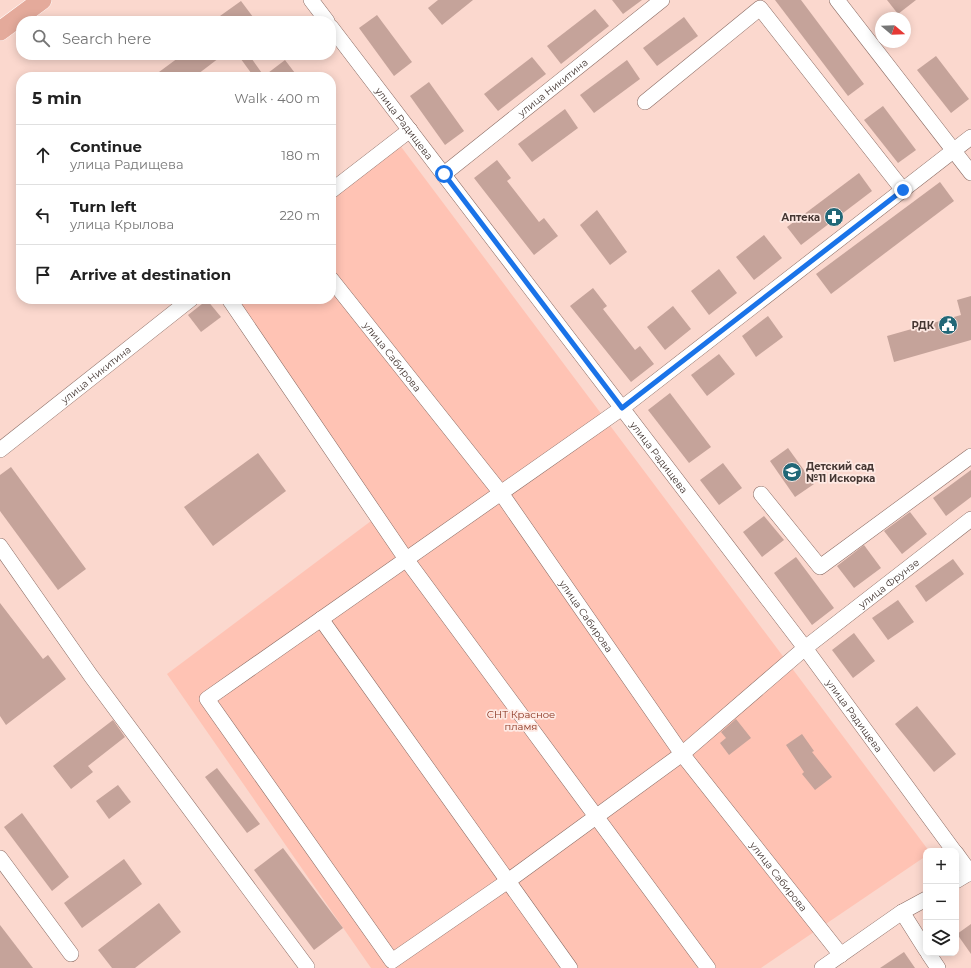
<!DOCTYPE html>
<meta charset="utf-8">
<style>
body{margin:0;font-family:Montserrat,sans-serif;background:#f2f2f2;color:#222}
.controls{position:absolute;right:12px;bottom:12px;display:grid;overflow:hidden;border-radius:8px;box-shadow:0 2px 10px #0003}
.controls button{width:36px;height:36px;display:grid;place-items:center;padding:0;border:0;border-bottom:1px solid #e0e0e0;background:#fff;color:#222;font:20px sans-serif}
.compass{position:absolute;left:875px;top:12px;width:36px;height:36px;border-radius:50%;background:#fff;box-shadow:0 2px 10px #0003;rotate:109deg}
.stop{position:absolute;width:12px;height:12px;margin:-9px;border:3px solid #1a73e8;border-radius:50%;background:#fff}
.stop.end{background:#1a73e8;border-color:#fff;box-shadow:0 1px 4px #0008}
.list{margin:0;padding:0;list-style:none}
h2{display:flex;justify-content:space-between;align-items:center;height:52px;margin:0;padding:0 16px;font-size:17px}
h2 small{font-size:13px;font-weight:400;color:#767676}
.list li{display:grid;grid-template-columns:26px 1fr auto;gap:12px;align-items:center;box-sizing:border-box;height:60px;padding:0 16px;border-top:1px solid #e0e0e0}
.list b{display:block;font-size:15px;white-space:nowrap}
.list p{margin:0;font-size:13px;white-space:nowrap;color:#767676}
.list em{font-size:13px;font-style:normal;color:#767676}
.icon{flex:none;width:22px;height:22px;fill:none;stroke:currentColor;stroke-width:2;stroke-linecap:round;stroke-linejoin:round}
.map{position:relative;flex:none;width:971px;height:968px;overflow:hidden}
.search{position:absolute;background:#fff;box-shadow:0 2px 10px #0003;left:16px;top:16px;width:320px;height:44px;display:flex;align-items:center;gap:10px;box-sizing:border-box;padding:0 14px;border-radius:16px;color:#767676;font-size:15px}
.panel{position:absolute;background:#fff;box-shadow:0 2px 10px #0003;left:16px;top:72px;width:320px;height:232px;border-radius:16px}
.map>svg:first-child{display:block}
.green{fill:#ffc3b4}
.building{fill:#c5a39a}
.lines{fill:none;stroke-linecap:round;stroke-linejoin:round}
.minor-casing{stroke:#8b6c64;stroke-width:16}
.major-casing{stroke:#fff;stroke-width:20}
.minor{stroke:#fff;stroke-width:15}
.major{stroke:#e4aa9b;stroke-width:19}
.route{stroke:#1a73e8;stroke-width:5}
.labels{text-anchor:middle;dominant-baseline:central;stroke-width:3.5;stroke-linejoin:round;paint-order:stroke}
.street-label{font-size:10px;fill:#453733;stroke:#fee9e3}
.poi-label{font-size:10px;font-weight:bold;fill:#453733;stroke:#fee9e3;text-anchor:end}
.park-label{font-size:10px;fill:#87311c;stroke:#fee9e3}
</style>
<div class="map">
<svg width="971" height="968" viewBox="0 0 971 968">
<rect width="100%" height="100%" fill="#fbd8ce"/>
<path class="green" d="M393,136L929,851H926V856L761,968H371L167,674L379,515L224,299H331V184Z"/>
<g class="building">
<path d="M438,0H473L442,25L428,8Z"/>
<path d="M612,0H642L623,14Z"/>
<path d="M775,0H801L864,84L848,96Z"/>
<path d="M887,0H916L898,14Z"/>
<path d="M241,1L256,21H213Z"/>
<path d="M595,9L609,26L561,64L547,46Z"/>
<path d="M377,15L412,62L394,76L359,28Z"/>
<path d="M684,17L698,36L657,66L643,48Z"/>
<path d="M182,55H223L194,77H163L159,72Z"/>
<path d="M238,55H249L264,76L285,60L298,77H254Z"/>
<path d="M936,56L969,99L951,113L917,70Z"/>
<path d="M532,57L546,74L498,111L484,94Z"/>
<path d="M627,60L640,79L594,113L580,95Z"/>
<path d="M429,82L464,131L445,145L410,96Z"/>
<path d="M883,106L916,150L898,163L864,120Z"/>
<path d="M565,109L578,128L532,162L518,144Z"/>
<path d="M497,160L511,178L507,181L539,222L544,218L558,236L534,255L474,178Z"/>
<path d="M859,173L872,191L801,245L787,227Z"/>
<path d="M940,182L954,201L831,294L816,274Z"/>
<path d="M597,210L627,252L610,265L580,225Z"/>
<path d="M764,235L782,258L754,280L736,257Z"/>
<path d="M719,269L737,293L709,315L691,291Z"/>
<path d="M593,288L607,306L603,309L635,350L640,346L654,364L631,382L570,306Z"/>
<path d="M971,296V340L894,362L887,336L961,315L957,300Z"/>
<path d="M207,300L221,317L201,332L188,315Z"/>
<path d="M673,306L691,329L665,350L647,327Z"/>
<path d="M768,316L783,337L756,357L742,336Z"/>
<path d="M719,354L735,374L707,396L691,375Z"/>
<path d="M670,393L711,447L689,463L648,410Z"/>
<path d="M788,448L814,484L795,497L770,461Z"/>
<path d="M258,453L286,491L213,546L184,507Z"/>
<path d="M723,463L742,488L719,505L700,480Z"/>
<path d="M11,467L86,569L58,590L0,511V475Z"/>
<path d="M971,470V497L946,516L933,498Z"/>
<path d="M910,512L927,534L902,554L884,531Z"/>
<path d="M764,516L784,540L762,557L743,532Z"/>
<path d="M864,545L881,568L854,588L837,566Z"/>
<path d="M796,557L834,608L812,625L774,573Z"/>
<path d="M953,559L964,574L926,602L915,586Z"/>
<path d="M898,600L914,622L888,640L872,618Z"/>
<path d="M0,603L43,659L48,655L66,679L6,725L0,716Z"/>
<path d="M854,633L875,661L853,678L832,650Z"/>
<path d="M917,706L956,754L934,772L895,724Z"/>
<path d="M736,719L751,738L729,755L720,743L726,738L721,732Z"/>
<path d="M113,720L125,737L88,766L93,772L71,789L53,766Z"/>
<path d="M802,734L814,751L812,752L832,777L815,790L802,774L804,772L786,745Z"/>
<path d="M217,768L260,824L247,833L205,777Z"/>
<path d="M118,785L131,802L109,819L96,801Z"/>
<path d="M22,813L69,877L52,891L4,827Z"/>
<path d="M283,848L343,928L314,950L254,870Z"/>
<path d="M124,859L142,884L82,928L64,903Z"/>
<path d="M159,903L181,932L135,968H112L98,950Z"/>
<path d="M971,924V954L957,934Z"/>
<path d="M0,925L33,968H0Z"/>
<path d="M904,952L915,968H880Z"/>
</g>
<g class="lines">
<defs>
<g id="minor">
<path d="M311,0L327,21"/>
<path d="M837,0L971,173"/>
<path id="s1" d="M331,27L805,648L954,851"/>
<path d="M645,102L760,8L903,190"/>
<path id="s2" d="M971,137L622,408L207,699L392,961L508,881L682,754L805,648L971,519"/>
<path id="s3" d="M444,174L662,0"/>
<path d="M331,191L410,130"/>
<path id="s4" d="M331,279L501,493L682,754L841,955"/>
<path d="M229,299L406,559L708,968"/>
<path id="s5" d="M0,450L191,299"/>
<path d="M761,494L820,567L971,456"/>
<path d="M0,546L91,676L307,967"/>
<path d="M321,619L570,968"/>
<path d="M956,853L971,874"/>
<path d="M0,858L71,954"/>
<path d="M956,881L971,872"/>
<path d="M902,912L926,950"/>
<path d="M928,953L938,968"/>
<path d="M822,968L902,912L926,899"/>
</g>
<path id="major" d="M0,31L42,0"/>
</defs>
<use href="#minor" class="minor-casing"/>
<use href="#major" class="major-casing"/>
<use href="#minor" class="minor"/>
<use href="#major" class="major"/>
</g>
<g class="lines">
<path class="route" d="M444,174L622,408L903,190"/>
</g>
<defs>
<symbol id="pharmacy-disc" viewBox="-11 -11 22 22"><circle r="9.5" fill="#216777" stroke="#fee9e3"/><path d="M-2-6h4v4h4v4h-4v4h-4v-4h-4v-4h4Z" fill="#fff"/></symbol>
<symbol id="civic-disc" viewBox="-11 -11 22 22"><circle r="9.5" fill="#216777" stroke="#fee9e3"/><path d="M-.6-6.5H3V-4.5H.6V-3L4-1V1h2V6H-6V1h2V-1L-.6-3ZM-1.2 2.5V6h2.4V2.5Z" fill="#fff"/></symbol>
<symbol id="school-disc" viewBox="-11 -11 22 22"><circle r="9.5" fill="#216777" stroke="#fee9e3"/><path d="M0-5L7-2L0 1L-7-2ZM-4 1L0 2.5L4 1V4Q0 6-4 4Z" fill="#fff"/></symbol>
</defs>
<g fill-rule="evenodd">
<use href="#pharmacy-disc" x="823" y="206" width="22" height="22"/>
<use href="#civic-disc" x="937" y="314" width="22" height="22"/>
<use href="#school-disc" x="781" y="461" width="22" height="22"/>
</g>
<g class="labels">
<g class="street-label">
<text stroke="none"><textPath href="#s3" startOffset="139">улица Никитина</textPath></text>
<text stroke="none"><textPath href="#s1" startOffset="121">улица Радищева</textPath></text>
<text stroke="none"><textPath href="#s4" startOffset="99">улица Сабирова</textPath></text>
<text stroke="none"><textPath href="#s5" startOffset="122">улица Никитина</textPath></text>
<text stroke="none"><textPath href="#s1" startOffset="541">улица Радищева</textPath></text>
<text stroke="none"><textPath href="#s2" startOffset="1894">улица Фрунзе</textPath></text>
<text stroke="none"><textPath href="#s4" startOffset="423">улица Сабирова</textPath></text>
<text stroke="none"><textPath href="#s1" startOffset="865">улица Радищева</textPath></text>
<text stroke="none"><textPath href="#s4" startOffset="747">улица Сабирова</textPath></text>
</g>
<g class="poi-label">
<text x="820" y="217">Аптека</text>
<text x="934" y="325">РДК</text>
<text x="806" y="466" text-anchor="start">Детский сад<tspan x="806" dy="12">№11 Искорка</tspan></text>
</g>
<g class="park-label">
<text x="521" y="714">СНТ Красное<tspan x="521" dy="12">пламя</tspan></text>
</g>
</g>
</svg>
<div class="controls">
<button>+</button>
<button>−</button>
<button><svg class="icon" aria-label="layers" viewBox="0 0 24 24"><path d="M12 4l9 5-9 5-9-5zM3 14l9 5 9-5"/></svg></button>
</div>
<svg class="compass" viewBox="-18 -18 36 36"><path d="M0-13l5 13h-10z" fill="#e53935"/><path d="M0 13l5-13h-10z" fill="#767676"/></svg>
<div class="stop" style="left:444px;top:174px"></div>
<div class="stop end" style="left:903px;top:190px"></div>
<div class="search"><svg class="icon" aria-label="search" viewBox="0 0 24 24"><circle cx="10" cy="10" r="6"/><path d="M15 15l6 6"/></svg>Search here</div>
<section class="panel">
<h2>5 min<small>Walk · 400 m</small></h2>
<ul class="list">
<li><svg class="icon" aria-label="ahead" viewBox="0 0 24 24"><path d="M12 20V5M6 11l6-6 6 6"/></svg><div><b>Continue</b><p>улица Радищева</p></div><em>180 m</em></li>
<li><svg class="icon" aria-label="left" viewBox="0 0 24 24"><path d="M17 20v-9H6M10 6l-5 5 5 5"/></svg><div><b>Turn left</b><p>улица Крылова</p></div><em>220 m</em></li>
<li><svg class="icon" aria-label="arrive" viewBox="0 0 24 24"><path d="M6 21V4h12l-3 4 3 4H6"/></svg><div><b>Arrive at destination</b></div></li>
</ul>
</section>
</div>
